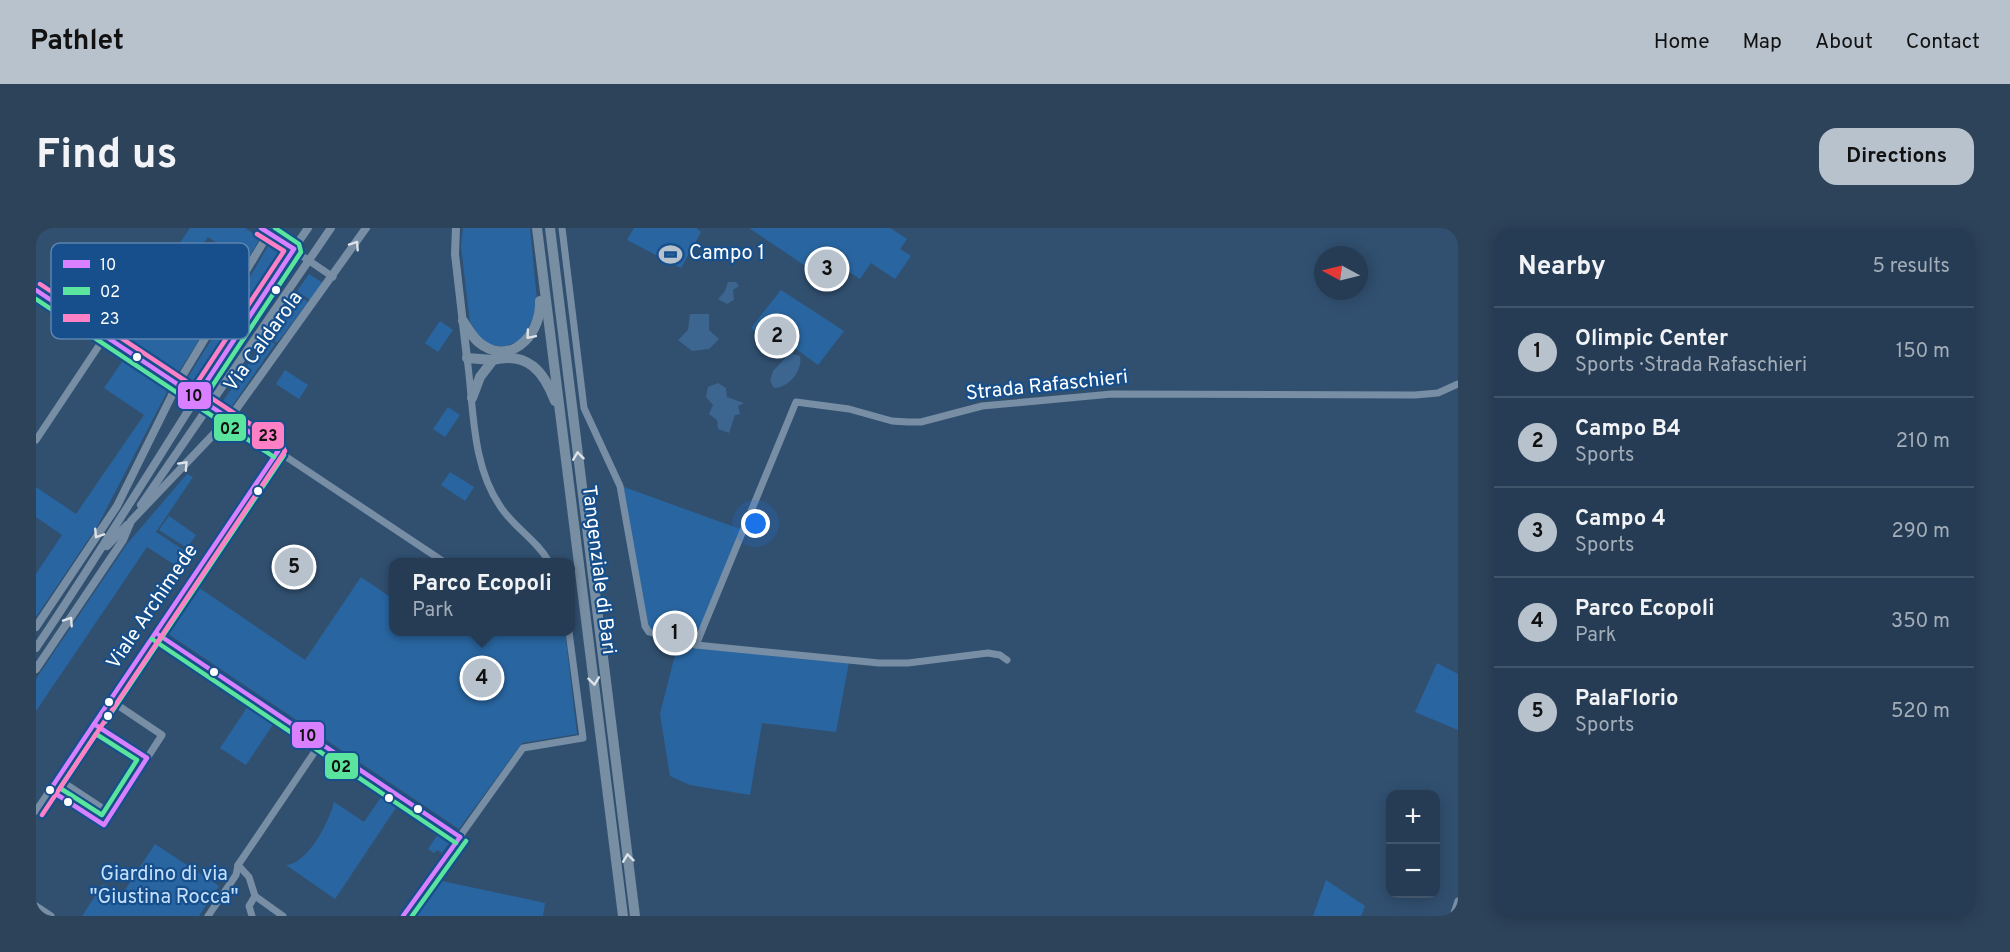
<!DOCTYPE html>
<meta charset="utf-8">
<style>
body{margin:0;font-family:Overpass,sans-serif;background:#2d435a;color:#f1f3f6}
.controls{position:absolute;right:18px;bottom:18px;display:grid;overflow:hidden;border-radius:12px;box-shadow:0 3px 15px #0003}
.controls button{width:54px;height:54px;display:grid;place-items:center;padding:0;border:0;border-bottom:2px solid #42566b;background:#253c54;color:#f1f3f6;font:30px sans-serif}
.compass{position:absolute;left:1278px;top:18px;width:54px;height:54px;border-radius:50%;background:#253c54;box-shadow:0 3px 15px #0003;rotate:277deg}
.you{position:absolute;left:720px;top:296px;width:21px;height:21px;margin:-15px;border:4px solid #fff;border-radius:50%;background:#1a73e8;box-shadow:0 0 0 9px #1a73e833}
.badge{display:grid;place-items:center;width:39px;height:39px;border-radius:50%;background:#b7c2cd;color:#111;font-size:20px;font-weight:700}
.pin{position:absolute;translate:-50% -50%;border:3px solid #fff;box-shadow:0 2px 6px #0006}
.popup{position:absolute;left:353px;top:330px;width:186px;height:78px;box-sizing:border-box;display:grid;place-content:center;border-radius:12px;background:#253c54;filter:drop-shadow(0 2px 4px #0005);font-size:20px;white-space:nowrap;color:#a3adb8}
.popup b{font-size:22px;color:#f1f3f6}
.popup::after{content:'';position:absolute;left:50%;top:100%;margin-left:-12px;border:12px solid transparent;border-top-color:#253c54}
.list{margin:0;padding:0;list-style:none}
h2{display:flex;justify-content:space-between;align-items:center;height:78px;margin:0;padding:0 24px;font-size:26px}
h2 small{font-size:20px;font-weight:400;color:#a3adb8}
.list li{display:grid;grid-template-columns:39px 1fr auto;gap:18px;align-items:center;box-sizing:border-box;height:90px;padding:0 24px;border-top:2px solid #42566b}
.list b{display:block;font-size:22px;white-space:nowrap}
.list p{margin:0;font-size:20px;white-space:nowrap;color:#a3adb8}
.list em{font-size:20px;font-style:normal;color:#a3adb8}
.map{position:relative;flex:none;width:1422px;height:688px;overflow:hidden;border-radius:18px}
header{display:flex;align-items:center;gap:36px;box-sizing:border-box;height:84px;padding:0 30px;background:#b7c2cd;color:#111}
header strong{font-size:28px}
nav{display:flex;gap:33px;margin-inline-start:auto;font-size:21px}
.intro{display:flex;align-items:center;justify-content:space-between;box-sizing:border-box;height:144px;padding:0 36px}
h1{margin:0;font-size:42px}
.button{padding:15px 27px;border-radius:18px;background:#b7c2cd;color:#111;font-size:21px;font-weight:700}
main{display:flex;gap:36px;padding:0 36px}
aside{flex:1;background:#253c54;border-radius:18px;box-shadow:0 3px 15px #0003}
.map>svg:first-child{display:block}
.green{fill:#2966a1}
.water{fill:#3c6590}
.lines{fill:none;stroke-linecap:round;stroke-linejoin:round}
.minor{stroke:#788ea5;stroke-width:7}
.tertiary{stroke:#788ea5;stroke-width:8}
.trunk{stroke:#788ea3;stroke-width:10}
.bus-1-casing{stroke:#164f8b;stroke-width:9}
.bus-2-casing{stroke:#164f8b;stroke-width:9}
.bus-3-casing{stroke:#164f8b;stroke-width:9}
.bus-1{stroke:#d880ff;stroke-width:4.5}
.bus-2{stroke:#5ae49d;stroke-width:4.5}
.bus-3{stroke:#ff80c5;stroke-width:4.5}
.oneway{stroke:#dde3e8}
.bus-dot{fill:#fff;stroke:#164f8b;stroke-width:2}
.labels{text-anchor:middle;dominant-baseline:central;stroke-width:4.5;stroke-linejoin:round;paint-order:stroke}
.poi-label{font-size:20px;fill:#fff;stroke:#164f8b;text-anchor:start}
.street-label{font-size:20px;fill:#fff;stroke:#164f8b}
.park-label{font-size:20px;fill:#c5e0fb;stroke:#164f8b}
.key{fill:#164f8b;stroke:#5c84ae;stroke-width:1.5}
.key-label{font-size:16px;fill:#fff}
.line-badge{stroke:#164f8b;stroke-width:2}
.pale-badge-label{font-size:16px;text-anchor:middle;font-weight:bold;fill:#111}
</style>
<header>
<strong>Pathlet</strong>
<nav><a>Home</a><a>Map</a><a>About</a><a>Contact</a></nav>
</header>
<div class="intro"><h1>Find us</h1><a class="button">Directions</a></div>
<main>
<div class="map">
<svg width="1422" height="688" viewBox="0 0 1422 688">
<rect width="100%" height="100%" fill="#315070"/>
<g class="green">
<path d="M154,0H209L224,10L211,33L197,25L181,48L173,34L187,19L172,9L166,18L162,15L154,21L140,44L144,47L142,49L130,41V36Z"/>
<path d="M427,0H494L502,83L485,112L468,119L446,115L434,94L425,18Z"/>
<path d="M598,0H660L665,4L645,40L591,12Z"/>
<path d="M713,0H854L871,11L864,21L875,28L859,51L835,35L824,51L813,44L802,60Z"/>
<path d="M232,18L244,26L203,89L194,83Z"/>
<path d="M128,45L183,81L140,148L82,108L122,47Z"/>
<path d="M273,46L287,55L274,72L261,63Z"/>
<path d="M745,62L808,103L782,137L752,115L745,124L715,100Z"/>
<path d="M260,65L272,74L241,115L231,108Z"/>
<path d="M192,85L201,91L156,158L149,154Z"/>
<path d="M404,93L417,102L402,124L389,115Z"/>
<path d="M230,110L239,116L194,181L185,176Z"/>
<path d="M90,128L134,158L62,297L0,389V346L26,307L0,289V259L40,286L108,187L68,160Z"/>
<path d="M249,142L272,157L263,171L240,156Z"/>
<path d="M412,179L424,187L409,209L397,201Z"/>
<path d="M577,241L588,259L704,301L657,420L813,434L800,504L726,495L714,567L654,557L634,548L624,486L643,411L613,404Z"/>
<path d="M414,244L438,259L429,273L405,257Z"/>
<path d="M151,246L157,249L120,304L149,323L139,337L111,319L0,483V451L91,316Z"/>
<path d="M133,288L160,307L151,320L123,302Z"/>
<path d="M325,349L357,371L358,404H529L541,506L486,515L423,601L128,403L159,357L269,432Z"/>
<path d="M1401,435L1422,446V502L1379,484Z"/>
<path d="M214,475L240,492L210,537L184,520Z"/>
<path d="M348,565L363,575L299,671L250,637C271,637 294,593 298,574L328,594Z"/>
<path d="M404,603L416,611L406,625L401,622L398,625L392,621Z"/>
<path d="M119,616L183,658L163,688H46L67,656L85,668Z"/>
<path d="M401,652L509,675L507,688H375Z"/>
<path d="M1290,652L1329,678L1325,688H1277Z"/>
</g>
<g class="water">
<path d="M692,54H700L703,58L697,62L698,72L691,76L682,71L689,63Z"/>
<path d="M654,86H673V102L683,111L673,121L656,123L642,112L652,102Z"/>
<path d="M754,125L764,128C767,142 753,160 738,160L734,153L737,143Z"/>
<path d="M682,155L690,160L691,169L708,175L702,178L704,186L699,187L693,205L682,201L681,192L673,186L677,177L670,169L672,159Z"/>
</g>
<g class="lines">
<g class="minor">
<path d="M225,0L297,49"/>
<path d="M526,0L548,180L584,258L609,398L613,404L660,417L760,174L813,181L856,193L872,194H885L946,178L1076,166L1379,167L1402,165L1422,156"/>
<path d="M0,62L408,334"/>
<path d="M431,130C438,179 435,235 464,278C477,299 501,312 513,334"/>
<path d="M0,212L70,107"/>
<path d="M120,405L424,609"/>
<path d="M660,417L843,435H872L952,425L964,427L971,432"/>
<path d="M58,496L111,530"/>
<path d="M22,551L75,586"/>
<path d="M14,562L68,597L126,507L74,472"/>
<path d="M0,583L242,223"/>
<path d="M202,637L213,649L219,668L247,688"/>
<path d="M0,678L15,688"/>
<path d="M172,688L200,647L202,637L284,516"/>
<path d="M216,688L213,678L219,668"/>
<path d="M367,688L487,520L547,510L533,404"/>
<path d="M1417,688L1422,673"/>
</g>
<g class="tertiary">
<path d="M420,0L419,26L431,130"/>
<path d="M105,277L295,0"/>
<path d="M71,318L91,297"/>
<path d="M0,399L81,278L142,155L236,0"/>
<path d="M0,420C93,282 177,137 272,0"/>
<path d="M0,441L87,312L95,293L196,187L330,0"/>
</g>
<g class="trunk">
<path d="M501,0L587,688"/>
<path d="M514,0L599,688"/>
<path d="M427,93C433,102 438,113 448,118C479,137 506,102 504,73"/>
<path d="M431,130L457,132"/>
<path d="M436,170L444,149L457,132C492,123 508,144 519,173"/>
</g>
<defs>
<g id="bus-1">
<path d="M0,62L242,223"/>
<path d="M161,168L258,21L225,0"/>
<path d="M120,405L424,609"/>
<path d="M58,496L111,530L68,597L14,562Z"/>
<path d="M58,496L242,223"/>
<path d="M367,688L424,609"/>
</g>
<g id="bus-2">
<path d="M0,71L238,229"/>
<path d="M167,172L265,24L263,16L239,0"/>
<path d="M116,411L420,615"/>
<path d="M69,494L248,227"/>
<path d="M60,506L101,532L66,587L24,560Z"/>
<path d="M376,688L430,613"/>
</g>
<g id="bus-3">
<path d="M4,56L246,217L249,223L6,587"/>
<path d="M155,164L248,23L221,6"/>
</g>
</defs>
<use href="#bus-1" class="bus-1-casing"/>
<use href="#bus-2" class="bus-2-casing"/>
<use href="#bus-3" class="bus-3-casing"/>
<use href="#bus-1" class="bus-1"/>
<use href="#bus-2" class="bus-2"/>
<use href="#bus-3" class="bus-3"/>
</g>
<defs><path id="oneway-chevron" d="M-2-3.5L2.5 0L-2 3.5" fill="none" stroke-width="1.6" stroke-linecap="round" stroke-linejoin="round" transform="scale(1.5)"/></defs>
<g class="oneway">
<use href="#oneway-chevron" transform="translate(319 17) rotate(-56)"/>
<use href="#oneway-chevron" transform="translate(494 107) rotate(130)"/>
<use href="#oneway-chevron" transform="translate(542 228) rotate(-97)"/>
<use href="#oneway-chevron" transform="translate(148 237) rotate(-47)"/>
<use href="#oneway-chevron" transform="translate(62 306) rotate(123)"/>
<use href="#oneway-chevron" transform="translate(33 393) rotate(-56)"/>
<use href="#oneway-chevron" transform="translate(558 453) rotate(83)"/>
<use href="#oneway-chevron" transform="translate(592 630) rotate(-97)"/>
</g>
<defs>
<symbol id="stadium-bare" viewBox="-9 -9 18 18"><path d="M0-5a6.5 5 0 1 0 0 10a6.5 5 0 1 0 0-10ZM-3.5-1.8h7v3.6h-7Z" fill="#b7c2cd" stroke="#164f8b" stroke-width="2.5" paint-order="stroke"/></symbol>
</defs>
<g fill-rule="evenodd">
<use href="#stadium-bare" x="618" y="10" width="33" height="33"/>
</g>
<g class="bus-dot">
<circle cx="240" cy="62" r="5"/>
<circle cx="101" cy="129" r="5"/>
<circle cx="222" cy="263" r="5"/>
<circle cx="178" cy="444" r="5"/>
<circle cx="73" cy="474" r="5"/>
<circle cx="72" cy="488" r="5"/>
<circle cx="14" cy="562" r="5"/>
<circle cx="353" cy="570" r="5"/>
<circle cx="32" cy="574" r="5"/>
<circle cx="382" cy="581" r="5"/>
</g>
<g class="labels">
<g class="poi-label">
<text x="653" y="26">Campo 1</text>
</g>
<g class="street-label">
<text transform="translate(228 114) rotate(-54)">Via Caldarola</text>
<text transform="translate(1011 158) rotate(-6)">Strada Rafaschieri</text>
<text transform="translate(562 342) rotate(83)">Tangenziale di Bari</text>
<text transform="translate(117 379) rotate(-56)">Viale Archimede</text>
</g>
<g class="park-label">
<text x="128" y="647">Giardino di via<tspan x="128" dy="23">"Giustina Rocca"</tspan></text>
</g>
</g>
<rect x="15" y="15" width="198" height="96" rx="9" class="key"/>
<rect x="27" y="32" width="27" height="8" fill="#d880ff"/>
<rect x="27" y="59" width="27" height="8" fill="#5ae49d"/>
<rect x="27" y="86" width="27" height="8" fill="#ff80c5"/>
<g class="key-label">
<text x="64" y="42">10</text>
<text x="64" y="69">02</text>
<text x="64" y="96">23</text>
</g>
<g class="line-badge">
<rect x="141" y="153" width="35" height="29" rx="6" fill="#d880ff"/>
<rect x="177" y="185" width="34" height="29" rx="6" fill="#5ae49d"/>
<rect x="215" y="193" width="34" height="29" rx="6" fill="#ff80c5"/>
<rect x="255" y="493" width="34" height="28" rx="6" fill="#d880ff"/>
<rect x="288" y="524" width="35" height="28" rx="6" fill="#5ae49d"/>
</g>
<g class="pale-badge-label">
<text x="158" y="173">10</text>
<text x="194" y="206">02</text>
<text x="232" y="213">23</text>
<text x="272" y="513">10</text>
<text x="305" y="544">02</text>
</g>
</svg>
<div class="controls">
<button>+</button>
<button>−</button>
</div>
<svg class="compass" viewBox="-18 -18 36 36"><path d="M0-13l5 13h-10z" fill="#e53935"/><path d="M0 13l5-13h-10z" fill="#a3adb8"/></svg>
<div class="you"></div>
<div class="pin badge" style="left:639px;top:405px">1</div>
<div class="pin badge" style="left:741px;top:108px">2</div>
<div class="pin badge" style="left:791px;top:41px">3</div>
<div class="pin badge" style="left:446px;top:450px">4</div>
<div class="popup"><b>Parco Ecopoli</b>Park</div>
<div class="pin badge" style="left:258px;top:339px">5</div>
</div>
<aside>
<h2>Nearby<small>5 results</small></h2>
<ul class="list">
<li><span class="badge">1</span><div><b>Olimpic Center</b><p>Sports · Strada Rafaschieri</p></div><em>150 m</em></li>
<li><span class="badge">2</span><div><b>Campo B4</b><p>Sports</p></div><em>210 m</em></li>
<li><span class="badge">3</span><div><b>Campo 4</b><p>Sports</p></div><em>290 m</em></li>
<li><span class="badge">4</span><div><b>Parco Ecopoli</b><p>Park</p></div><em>350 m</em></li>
<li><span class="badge">5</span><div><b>PalaFlorio</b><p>Sports</p></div><em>520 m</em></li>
</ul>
</aside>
</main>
